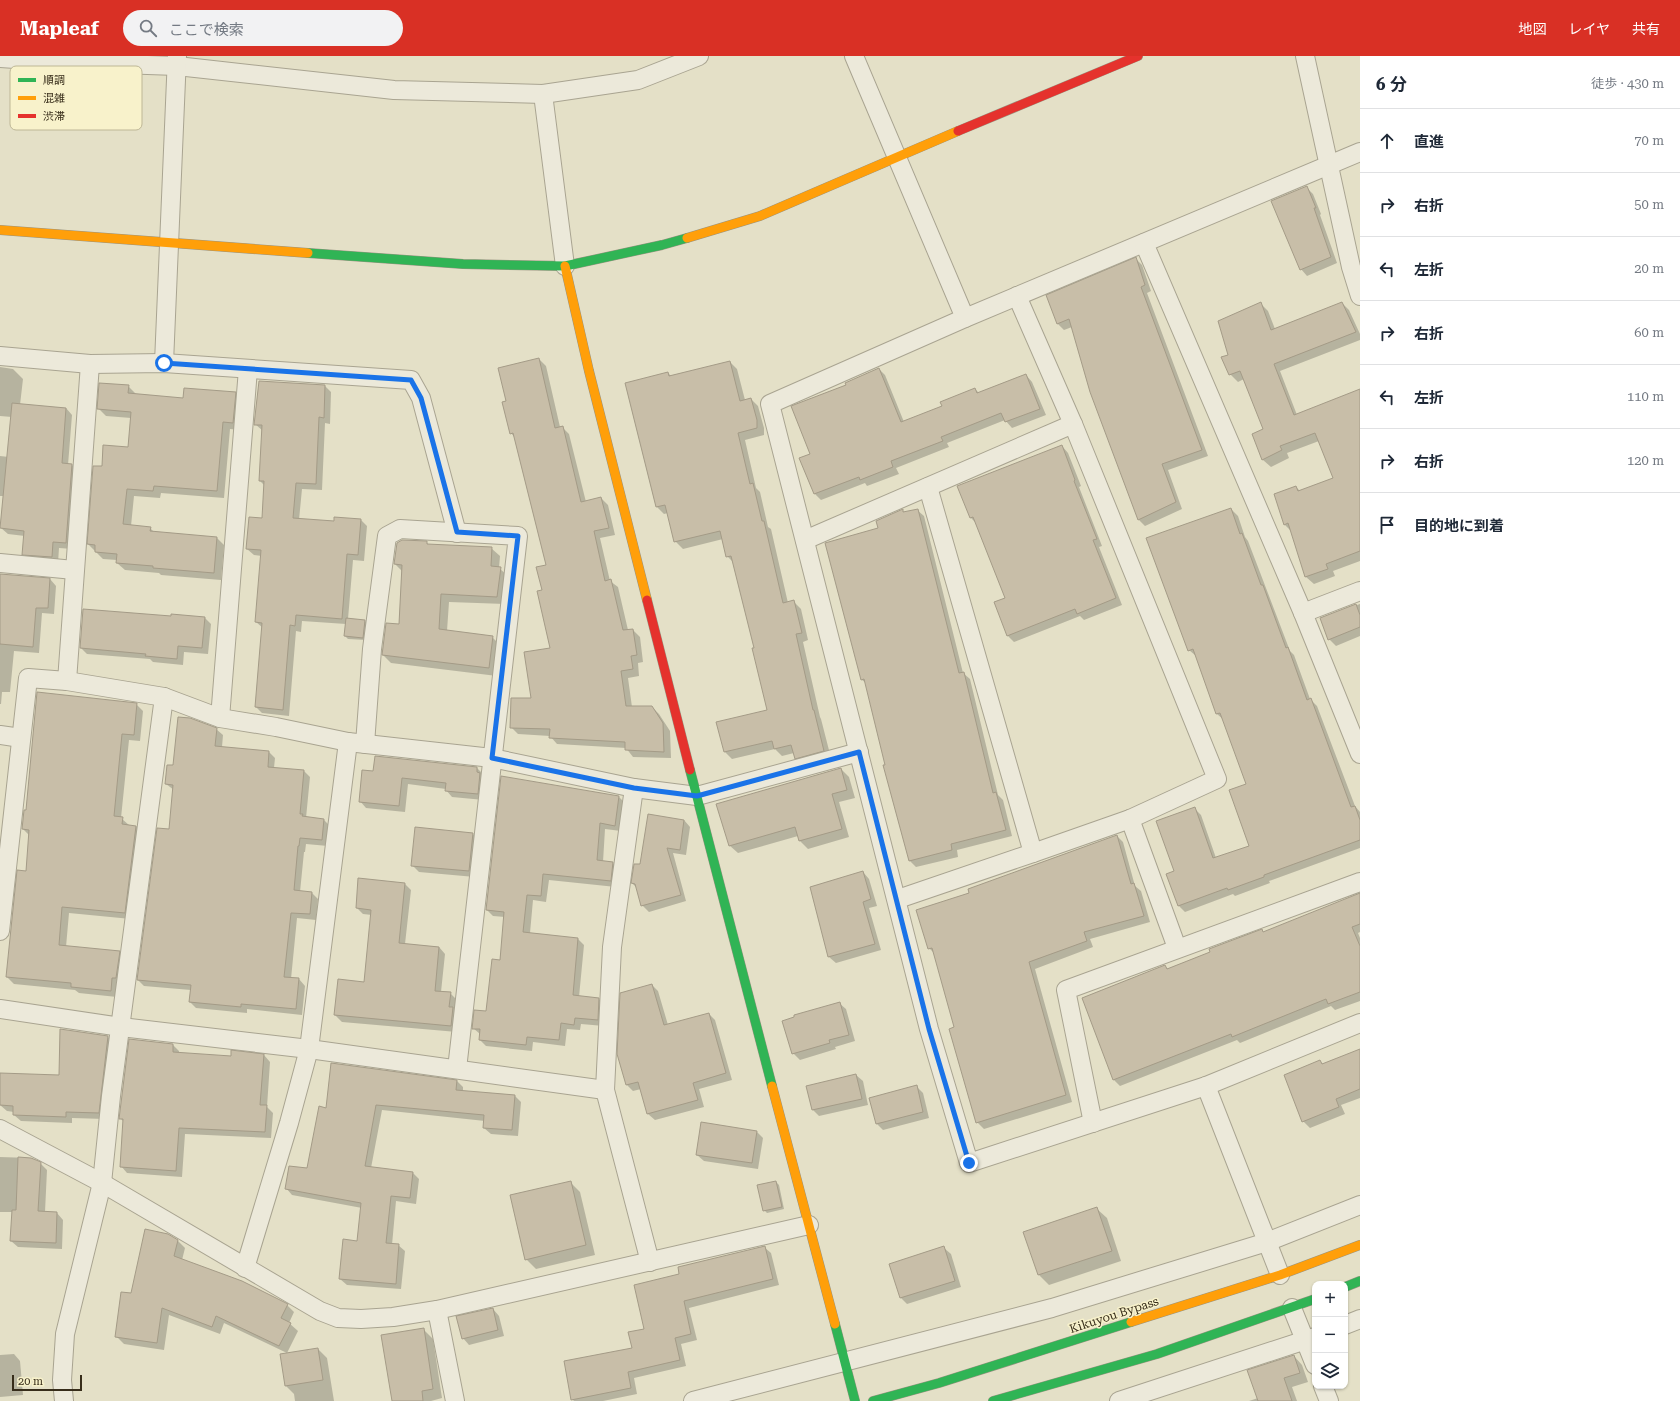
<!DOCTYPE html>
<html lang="ja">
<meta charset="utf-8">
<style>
body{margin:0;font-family:"Roboto Serif","Noto Sans JP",serif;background:#f2f2f3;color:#1f2937}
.controls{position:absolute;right:12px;bottom:12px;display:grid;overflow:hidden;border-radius:8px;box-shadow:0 1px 3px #0004}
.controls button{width:36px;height:36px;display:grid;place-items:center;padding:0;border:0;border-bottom:1px solid #e0e1e3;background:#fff;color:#1f2937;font:20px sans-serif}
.scale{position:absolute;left:12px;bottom:10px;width:70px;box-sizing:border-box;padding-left:4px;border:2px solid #372d1a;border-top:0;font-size:11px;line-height:14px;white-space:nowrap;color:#372d1a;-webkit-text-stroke:3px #f8f2cb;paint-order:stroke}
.stop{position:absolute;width:12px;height:12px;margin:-9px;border:3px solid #1a73e8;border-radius:50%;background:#fff}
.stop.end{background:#1a73e8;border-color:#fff;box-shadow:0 1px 4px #0008}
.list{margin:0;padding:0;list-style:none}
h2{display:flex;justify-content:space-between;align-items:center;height:52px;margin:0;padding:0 16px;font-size:17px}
h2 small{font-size:13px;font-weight:400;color:#747a83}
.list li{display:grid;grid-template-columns:26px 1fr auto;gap:12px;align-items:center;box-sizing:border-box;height:64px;padding:0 16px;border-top:1px solid #e0e1e3}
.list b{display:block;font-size:15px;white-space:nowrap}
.list em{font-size:13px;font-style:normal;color:#747a83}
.icon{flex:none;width:22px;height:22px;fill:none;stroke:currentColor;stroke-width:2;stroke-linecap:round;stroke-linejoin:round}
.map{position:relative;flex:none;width:1360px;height:1345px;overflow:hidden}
header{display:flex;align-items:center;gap:24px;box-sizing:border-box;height:56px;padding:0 20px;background:#d93025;color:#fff}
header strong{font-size:19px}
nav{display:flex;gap:22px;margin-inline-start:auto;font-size:14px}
.search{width:280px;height:36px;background:#f2f2f3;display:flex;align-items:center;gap:10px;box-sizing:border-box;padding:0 14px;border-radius:22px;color:#747a83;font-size:15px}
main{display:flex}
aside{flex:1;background:#fff}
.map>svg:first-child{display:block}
.shadow{fill:#0003}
.building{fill:#c8bea8;stroke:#a49b87}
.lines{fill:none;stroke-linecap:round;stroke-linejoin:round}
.street-casing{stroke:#a9a491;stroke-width:20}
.fast-casing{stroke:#989381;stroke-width:10}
.slow-casing{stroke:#989381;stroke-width:10}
.jam-casing{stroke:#989381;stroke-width:10}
.street{stroke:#ece9da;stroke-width:18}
.fast{stroke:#30b455;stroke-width:9}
.slow{stroke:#ff9f0a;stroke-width:9}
.jam{stroke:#e5322d;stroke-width:9}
.route{stroke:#1a73e8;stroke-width:5}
.labels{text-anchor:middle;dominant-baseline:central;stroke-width:3;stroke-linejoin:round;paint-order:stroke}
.street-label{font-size:12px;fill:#372d1a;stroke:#f8f2cb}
.key{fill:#f8f2cb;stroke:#beb796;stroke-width:1}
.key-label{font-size:11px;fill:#372d1a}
</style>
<header>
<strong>Mapleaf</strong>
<div class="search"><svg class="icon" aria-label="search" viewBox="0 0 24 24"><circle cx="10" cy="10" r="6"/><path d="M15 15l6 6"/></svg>ここで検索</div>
<nav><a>地図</a><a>レイヤ</a><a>共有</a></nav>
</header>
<main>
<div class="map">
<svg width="1360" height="1345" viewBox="0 0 1360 1345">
<rect width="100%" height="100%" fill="#e4e0c7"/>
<g class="shadow">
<path d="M1306,131L1313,138L1321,158L1320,159L1337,207L1307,220L1301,213Z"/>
<path d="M1136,203L1142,209L1151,235L1147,237L1208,400L1168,414L1182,453L1145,470L1139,464L1091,336L1072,271L1064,274L1057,267Z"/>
<path d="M1260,247L1268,255L1275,273L1342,247L1349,254L1360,278V284L1280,315L1297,359L1360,334V505L1333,515L1335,520L1314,528L1306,521L1292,476L1285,469L1296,431L1300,435L1334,422L1319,385L1287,397L1289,402L1271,411L1263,404L1253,378L1264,373L1244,323L1238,326L1230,318L1229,299Z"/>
<path d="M539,303L546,310L560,371H562L569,378L586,446L601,442L608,449L615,479L600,482L610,525L618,531L628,574H633L640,581L643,606L638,607L639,620L628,622L632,651H652L659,658L670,675L671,702L633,701L626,692L557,688L550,680L518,678L511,671L532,644L551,593L543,535L547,510L516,383L511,377L507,346Z"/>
<path d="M730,306L737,313L745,344L751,343L758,350L764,372V379L745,384L756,432L760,436L768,471L771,473L788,547L793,545L801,553L808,584L803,586L820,661L821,663L831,702L803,709L795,702L794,697L782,700L775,693L732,703L725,696L769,654L755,592L734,507L727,500L723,483L683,493L675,485L668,457L664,458L657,451L668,317L671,320Z"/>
<path d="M0,311L13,313L23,323L20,349L66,352L72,359L68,409H72L78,415L73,493L59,492L58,507L30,505L24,498L25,480L8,478L1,472L4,440H0V400L9,401L12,361L0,360Z"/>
<path d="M879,313L885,319L904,366L943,351L975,333L979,337L1026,319L1032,326L1046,359L1012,372L1005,364L947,387L949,391L896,412L899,418L867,430L865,427L821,444L815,438L811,399L847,329Z"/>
<path d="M128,330L136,338L184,343L235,337L243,344L240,374L230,373L224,442L161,437L160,442L134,440L131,470L150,472L155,477L217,482L224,489L221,524L161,519L159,517L125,514L117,507V504L103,503L88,488L102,411L129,392L131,362L106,360L98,352Z"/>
<path d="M325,330L331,336L330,368L325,367L322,434L302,433L299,464L335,466L361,464L367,470L364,505L353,504L348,563L365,565L368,568L366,584L348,583L345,580L346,568L302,565L301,576L296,575L289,660L262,657L256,651L263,572L256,566L262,500L254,499L247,493L263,463L264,429L260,425L263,375L255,368Z"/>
<path d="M1062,390L1068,397L1081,430L1079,431L1102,490L1099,491L1122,549L1084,564L1080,560L1014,586L1008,580L1006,542L976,467L971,462Z"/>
<path d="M1231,453L1238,460L1245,481L1248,485L1290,595L1294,599L1310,643L1317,650L1355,750L1360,756V792L1269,825L1270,827L1235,840L1233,838L1185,856L1178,849L1194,752L1201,759L1216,802L1250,790L1247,729L1224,664L1217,658L1196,600L1189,594Z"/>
<path d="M902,454L905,457L917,454L924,460L963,617L970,623L998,739L1003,744L1012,780L957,794L958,801L916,811L910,805L866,627L862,624L879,473Z"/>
<path d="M426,486L429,489L491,492L500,500L499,512L508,520L505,548L449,546L447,575L492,581L500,589L497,620L391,607L383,599L399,570L402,515L395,508Z"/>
<path d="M0,519L50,523L56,530L54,558L42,557L39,597L14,595L10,636H2L1,648H0Z"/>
<path d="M1360,548V580L1336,590L1329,583L1321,562Z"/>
<path d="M172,562H205L211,568L208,598L184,596L183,609L153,606L150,603L87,598L81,592Z"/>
<path d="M136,648L143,655L140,685L129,684L121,762L130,770H136L143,777L131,863L69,857L66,891L119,896L126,903L117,941L79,937L75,934L14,928L7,921L26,816L30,780L23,773Z"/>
<path d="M216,673L223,679L222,691L269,696L275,702L274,712L304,715L310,721L306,762L324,764L330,770L328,790L306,788L305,796H304L300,836L312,837L318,843L316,864L297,862L291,923H299L305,930L302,959L247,953V957L196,952L190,946L191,934L144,930L138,924L170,774L174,734L166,728L174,710Z"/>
<path d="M477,712L483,718L484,744L452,741L446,734V733L408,728L405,756L366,752L360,745L374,716Z"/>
<path d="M841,713L849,721L855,742L839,746L849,781L808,793L800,785L798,780L738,797L729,789Z"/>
<path d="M619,741L625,747L621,775L605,773L603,806L613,807L619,813L616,831L549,824L546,846L533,844L530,877L578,883L584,889L579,941L599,943L605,949L604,970L581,968L580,974L567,973L565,990L533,986L532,995L486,990L480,984V978L473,972L487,956L500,905L505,861L493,860L487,854Z"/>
<path d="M684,764L690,771L686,799L673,797L686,845L649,856L642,849L637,832L632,827L640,809Z"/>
<path d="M416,772L473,778L479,784L475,821L419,816L412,809Z"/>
<path d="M1117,780L1123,786L1135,830L1141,835L1150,866L1090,883L1093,891L1035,913L1072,1046L984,1073L977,1066L955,972L934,897L929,892L970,837Z"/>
<path d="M863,816L869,823L877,850L869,852L881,894L836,907L829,901L811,831Z"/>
<path d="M405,828L411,834L405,888L439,891L445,898L441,936L450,937L457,944V976L342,966L335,959L365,927L372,859L363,858L357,852Z"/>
<path d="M1360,838V876L1358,877L1360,882V945L1335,954L1331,950L1240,987L1237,984L1120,1030L1114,1024L1165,910L1168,913L1264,877Z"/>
<path d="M652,929L658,935L668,969L709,958L715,964L732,1024L699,1033L704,1051L655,1064L648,1058L641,1033L633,1035L627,1029Z"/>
<path d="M839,947L846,953L855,985L835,991L836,993L800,1004L793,997Z"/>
<path d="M61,974L108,981L114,987L105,1063L72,1062V1067L21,1065L14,1059V1056L7,1055L0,1049L60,1020Z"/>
<path d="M173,989L179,995V998L232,1001L264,999L270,1006L267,1051L273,1057L271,1082L185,1078L182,1121L127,1117L121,1110L124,1066L120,1062Z"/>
<path d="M1360,994V1042L1341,1049L1345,1058L1310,1072L1303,1065L1320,1005L1323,1008Z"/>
<path d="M856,1019L863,1025L868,1049L819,1060L813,1054L807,1031Z"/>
<path d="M457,1025L463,1031V1035L515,1040L521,1046L518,1080L491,1078L484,1072L485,1065L382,1054L371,1112L413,1117L419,1123L416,1148L396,1145L392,1189H398L405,1195L401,1233L347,1229L340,1223L358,1186L362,1152L292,1139L286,1132L308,1113L327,1053Z"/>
<path d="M916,1030L923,1037L929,1062L883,1074L877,1068Z"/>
<path d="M757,1076L763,1082L758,1113L704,1105L697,1099Z"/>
<path d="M0,1101L31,1102L40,1107L47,1114L45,1156L57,1157L63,1164L62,1193L18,1191L11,1185L13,1156H0Z"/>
<path d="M570,1126L580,1136L595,1199L536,1213L526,1203Z"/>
<path d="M776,1126L779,1129L784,1153L767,1157L764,1154Z"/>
<path d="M1097,1153L1107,1162L1121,1205L1049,1229L1039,1219Z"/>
<path d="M177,1184L185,1192L182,1204L287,1249L294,1256L289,1267L298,1275L287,1297L224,1267L220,1278L169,1259L164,1294L124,1288L116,1280L132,1238Z"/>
<path d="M764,1191L771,1197L779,1229L689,1252L697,1284L681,1288L686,1310L634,1322L637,1338L603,1345H574L572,1343L633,1293L680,1219Z"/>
<path d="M944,1192L951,1198L961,1231L907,1248L901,1242Z"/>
<path d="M493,1253L499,1260L504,1280L469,1289L463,1282Z"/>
<path d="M423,1273L433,1283L442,1342L431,1345H392Z"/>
<path d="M318,1293L327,1302L334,1345H295L294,1338L286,1330Z"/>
<path d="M14,1298L20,1305L23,1339L0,1341V1299Z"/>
<path d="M1294,1300L1302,1309L1308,1326L1292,1331L1297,1345H1249L1258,1342Z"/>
</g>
<g class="building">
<path d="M1307,130L1316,152H1314L1331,201L1300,214L1271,145Z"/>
<path d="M1136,201L1145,229L1141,231L1202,394L1162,408L1176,446L1138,464L1090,336L1069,263L1057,268L1046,239Z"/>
<path d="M1261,246L1271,274L1342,246L1356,276L1274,308L1294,359L1360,333V495L1326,508L1328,513L1305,521L1288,467L1284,469L1274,438L1296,430L1298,435L1333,422L1315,377L1280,390L1282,394L1262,404L1252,378L1263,373L1240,315L1229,319L1221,301L1228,299L1218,265Z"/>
<path d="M539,302L555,372L563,370L581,446L601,441L609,472L594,475L605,525L611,523L623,574L633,573L637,599L631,600L633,613L621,615L626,650H652L663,667L664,696L625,694V686L549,682L550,673L510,672L511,642H531L524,596L550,592L537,535L542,534L536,511L546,509L513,377L510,378L502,346L506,345L498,312Z"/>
<path d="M730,305L740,345L751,342L757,364V372L738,377L750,428L753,427L762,465H764L783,547L794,544L802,577L796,578L813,654H814L824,695L795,703L791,689L774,693L772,685L724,696L716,666L767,654L752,592H754L731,500L726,501L720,475L674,486L665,449L656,451L625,327L668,316L669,320Z"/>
<path d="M879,312L901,366L942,350L940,346L975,332L977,337L1026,318L1040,353L1005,366L1001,357L941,381L943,385L891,405L893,411L860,424L859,421L814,438L799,402L810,398L791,350L846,329L845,327Z"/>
<path d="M259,325L325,329L324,362L319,361L316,428L296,427L293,462L334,465V461L361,463L358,499L347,498L342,563L296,559L295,570L290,569L283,654L255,651L262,567L255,566L261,494L246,493L249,461L262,462L264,425H259L262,369H254Z"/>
<path d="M99,327L129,329L128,337L183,342L184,332L236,336L233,367L223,366L217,435L154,430L153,435L127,433L123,468L151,471L150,475L217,481L214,517L153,512V510L116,507L117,498L95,496V489L87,488L93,410H102L103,389L128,391L131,356L97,353Z"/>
<path d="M12,347L66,352L62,407L72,408L66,487L53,486L52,501L22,499L24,475L0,472Z"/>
<path d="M1062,389L1075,424L1074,425L1097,483L1093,484L1116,542L1077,558L1075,553L1007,580L994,546L1005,542L973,461L970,462L957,430Z"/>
<path d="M1231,452L1240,478L1242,477L1261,529H1263L1286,592L1288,591L1307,644L1311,642L1351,751L1355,750L1360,764V784L1264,819V821L1228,834L1227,832L1178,850L1166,818L1174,815L1156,765L1195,751L1213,802L1249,790L1229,734L1246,728L1220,657L1216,658L1193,593L1188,595L1146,482Z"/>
<path d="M903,453V456L918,453L959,617L964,616L993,737L996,736L1006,774L951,788L952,794L909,805L883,709H885L864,623L861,624L825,487L878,472L876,465Z"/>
<path d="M402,484L427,485V488L492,491L491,510L501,511L497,541L441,538L439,573L493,580L489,612L382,599L386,567L399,568L402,509L394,508L397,487Z"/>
<path d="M0,518L50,522L48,552H36L33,591L0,588Z"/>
<path d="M1356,548L1360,559V571L1328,584L1320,562Z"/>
<path d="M83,553L171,560V558L205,561L202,592L178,590L177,603L145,600L146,598L80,592Z"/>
<path d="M346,562L365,564L363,582L344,580Z"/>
<path d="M37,636L137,647L134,679L122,678L114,760L123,761L122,768L136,770L125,857L62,851L59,889L120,895L116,922H112L111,935L71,931V927L6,921L17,814L26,815L29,774L22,773L24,754H26Z"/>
<path d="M178,661L190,662L217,672L215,690L269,695L268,711L304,714L300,758H303L302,760L324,763L322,784L300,782L299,790H298L294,834L312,836L310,858L291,857L284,921L299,922L296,953L241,948V951L189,946L191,929L137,924L157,772L169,773L173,729L165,728L167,709H173Z"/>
<path d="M375,700L477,711V716L480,717L478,738L445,735L446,727L402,722L399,750L359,746L362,714L373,715Z"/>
<path d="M841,712L847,734L832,738L842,773L799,785L795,771L729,790L716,748Z"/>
<path d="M501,720L619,740L615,770L600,767L597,804L613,806L611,825L543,818L541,840L527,839L523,876L578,882L573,939L599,942L598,964L575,962L574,969L561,967L559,984L527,981L526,989L479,984L480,973H472L474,954L486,955L492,903L500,904L504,856L486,854Z"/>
<path d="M648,758L684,764L680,794L667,792L681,839L641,850L635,828L631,827L634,808H640Z"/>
<path d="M415,771L473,777L469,815L411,810Z"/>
<path d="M1117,779L1131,828L1134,827L1144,860L1084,876L1087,885L1029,906L1066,1039L976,1067L949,973L954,971L932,892L928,893L916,854L969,837L968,833Z"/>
<path d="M863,815L871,843L863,846L875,888L828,901L810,831Z"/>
<path d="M358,822L405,827L399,887L439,891L435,935L451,936L449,951H453L451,970L334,959L338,923L364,926L371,854L356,852Z"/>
<path d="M1360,837V868L1352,871L1360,890V936L1328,948L1326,943L1232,981L1231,978L1113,1024L1082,942L1165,909L1167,913L1210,896L1209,893L1262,873L1263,876Z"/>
<path d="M652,928L664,969L709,957L726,1017L693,1027L698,1044L647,1058L638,1026L626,1029L617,998L620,937Z"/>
<path d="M840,946L849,979L829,984L830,987L792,998L782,965L794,961V959Z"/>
<path d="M60,973L108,980L99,1057L66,1056V1061L13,1059V1050L0,1049V1017L59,1019Z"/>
<path d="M129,983L173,988V996L231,1000V994L264,998L260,1049H267L265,1076L179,1072L176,1115L120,1111L123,1063H119Z"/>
<path d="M1360,993V1033L1336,1043L1339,1051L1302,1066L1284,1019L1320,1004L1322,1008Z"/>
<path d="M331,1007L457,1024L456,1034L515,1039L512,1074L483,1072L484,1059L376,1049L365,1110L413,1116L410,1142L391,1140L386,1187L399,1188L396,1228L339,1223L343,1183L357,1185L361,1147L285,1133L289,1110L307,1112L319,1050L326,1052Z"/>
<path d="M856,1018L862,1043L812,1054L806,1030Z"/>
<path d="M917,1029L923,1056L876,1068L869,1042Z"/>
<path d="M701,1066L757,1075L752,1107L696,1099Z"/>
<path d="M18,1101L31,1102L41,1106L38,1155L57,1156L56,1187L10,1185L12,1154H16Z"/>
<path d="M571,1125L586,1189L525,1204L510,1139Z"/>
<path d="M776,1125L782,1151L763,1155L757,1129Z"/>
<path d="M1097,1151L1112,1195L1038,1219L1023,1176Z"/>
<path d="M145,1173L168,1178L178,1184L174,1200L242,1225L288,1248L281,1262L291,1267L279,1290L216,1260L212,1271L162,1252L157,1287L115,1281L121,1236L131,1237Z"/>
<path d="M765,1190L773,1223L684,1245L691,1278L675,1282L680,1304L628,1316L631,1332L571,1344L564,1305L632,1292L628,1276L644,1273L634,1229L679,1218L678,1211Z"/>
<path d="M944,1190L955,1225L900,1242L889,1208Z"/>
<path d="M493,1252L498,1274L462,1283L456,1260Z"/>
<path d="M424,1272L433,1333L422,1335L423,1345H392L381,1279Z"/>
<path d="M318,1292L323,1324L285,1330L280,1298Z"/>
<path d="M1294,1299L1300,1317L1284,1322L1292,1345H1258L1247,1314Z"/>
</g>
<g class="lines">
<defs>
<g id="street">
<path d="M854,0L965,262"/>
<path d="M1305,0L1351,211L1360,240"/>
<path d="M0,2L59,6L177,10L394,34L543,38L638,24L699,0"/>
<path d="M543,38L565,210"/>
<path d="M1360,96L965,262L770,348L929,973L969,1107L1206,1030L1360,967"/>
<path d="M1144,187L1303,557L1360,698"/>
<path d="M0,300L90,308L164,307L411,324L421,342L457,477"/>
<path d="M164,307L177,0"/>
<path d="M928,431L1033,797"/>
<path d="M805,484L1073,368"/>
<path d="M0,507L74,514"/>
<path d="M1303,557L1360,535"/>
<path d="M67,625L90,308"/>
<path d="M220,662L248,313"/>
<path d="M0,679L21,682"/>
<path d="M365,688L372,593L387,480L400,473L518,480L457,1013"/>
<path d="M634,732L612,891L605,1034L650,1206"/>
<path d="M1130,763L1177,892"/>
<path d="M898,843L1033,797L1130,763L1217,723L1073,368L1017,240"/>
<path d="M0,875L28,622L67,625L164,641L220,662L276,671L348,686L492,702L634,732L697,740L859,696"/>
<path d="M0,953L121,971L309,993L605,1034"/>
<path d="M1206,1030L1280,1219"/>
<path d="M1093,1067L1066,934L1360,826"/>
<path d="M0,1073L102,1127L320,1255L338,1262L361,1263L393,1261L437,1254L809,1169"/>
<path d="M245,1212L289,1067L309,993L348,686"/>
<path d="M1292,1252L1315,1309"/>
<path d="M437,1254L455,1345"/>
<path d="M1345,1269L1360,1263"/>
<path d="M1323,1330L1329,1345"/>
<path d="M64,1345L62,1324L65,1278L102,1127L111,1040L164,641"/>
<path d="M693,1345L1052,1252L1267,1186L1360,1149"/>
<path d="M1119,1345L1315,1281"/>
</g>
<g id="fast">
<path d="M308,197L463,208L565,210L662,189L687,182"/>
<path d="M690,714L772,1030"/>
<path d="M1345,1231L1360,1225"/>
<path d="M835,1268L855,1345"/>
<path d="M873,1345L939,1327L1131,1266"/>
<path d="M993,1345L1157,1298L1315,1243"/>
</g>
<g id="slow">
<path d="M0,174L308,197"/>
<path d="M687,182L760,160L958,75"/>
<path d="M565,210L589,315L647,544"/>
<path d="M772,1030L835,1268"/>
<path d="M1131,1266L1280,1219L1360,1189"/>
</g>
<g id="jam">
<path d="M958,75L1138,0"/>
<path d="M647,544L690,714"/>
</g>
</defs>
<use href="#street" class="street-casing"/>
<use href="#fast" class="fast-casing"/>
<use href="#slow" class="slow-casing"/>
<use href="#jam" class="jam-casing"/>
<use href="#street" class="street"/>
<use href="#fast" class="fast"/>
<use href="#slow" class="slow"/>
<use href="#jam" class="jam"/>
</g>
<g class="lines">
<path class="route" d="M164,307L411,324L421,342L457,476L518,480L492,702L634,732L697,740L859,696L929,973L969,1107"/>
</g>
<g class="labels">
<g class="street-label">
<text transform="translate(1114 1259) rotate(-18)">Kikuyou Bypass</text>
</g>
</g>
<rect x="10" y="10" width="132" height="64" rx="6" class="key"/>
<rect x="18" y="22" width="18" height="4" fill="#30b455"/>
<rect x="18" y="40" width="18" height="4" fill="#ff9f0a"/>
<rect x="18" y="58" width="18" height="4" fill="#e5322d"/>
<g class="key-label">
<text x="43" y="28">順調</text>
<text x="43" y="46">混雑</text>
<text x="43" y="64">渋滞</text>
</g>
</svg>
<div class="controls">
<button>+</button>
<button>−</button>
<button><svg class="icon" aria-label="layers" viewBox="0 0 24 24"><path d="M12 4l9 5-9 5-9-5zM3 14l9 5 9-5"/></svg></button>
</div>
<div class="scale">20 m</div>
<div class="stop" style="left:164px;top:307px"></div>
<div class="stop end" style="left:969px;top:1107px"></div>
</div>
<aside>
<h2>6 分<small>徒歩 · 430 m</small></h2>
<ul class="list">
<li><svg class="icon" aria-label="ahead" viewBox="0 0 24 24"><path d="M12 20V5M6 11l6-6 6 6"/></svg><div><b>直進</b></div><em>70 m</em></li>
<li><svg class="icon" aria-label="right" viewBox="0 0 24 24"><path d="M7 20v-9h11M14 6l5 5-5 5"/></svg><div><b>右折</b></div><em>50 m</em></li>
<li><svg class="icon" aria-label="left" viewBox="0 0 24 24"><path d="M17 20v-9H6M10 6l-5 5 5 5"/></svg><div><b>左折</b></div><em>20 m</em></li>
<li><svg class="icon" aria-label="right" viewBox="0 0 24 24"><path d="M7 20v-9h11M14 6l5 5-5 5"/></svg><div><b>右折</b></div><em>60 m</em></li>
<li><svg class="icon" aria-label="left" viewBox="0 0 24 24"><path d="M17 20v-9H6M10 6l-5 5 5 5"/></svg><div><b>左折</b></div><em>110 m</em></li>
<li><svg class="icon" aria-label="right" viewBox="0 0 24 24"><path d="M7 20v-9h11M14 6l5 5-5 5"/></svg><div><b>右折</b></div><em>120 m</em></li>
<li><svg class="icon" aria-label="arrive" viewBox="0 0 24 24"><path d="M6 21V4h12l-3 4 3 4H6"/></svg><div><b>目的地に到着</b></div></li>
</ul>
</aside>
</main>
